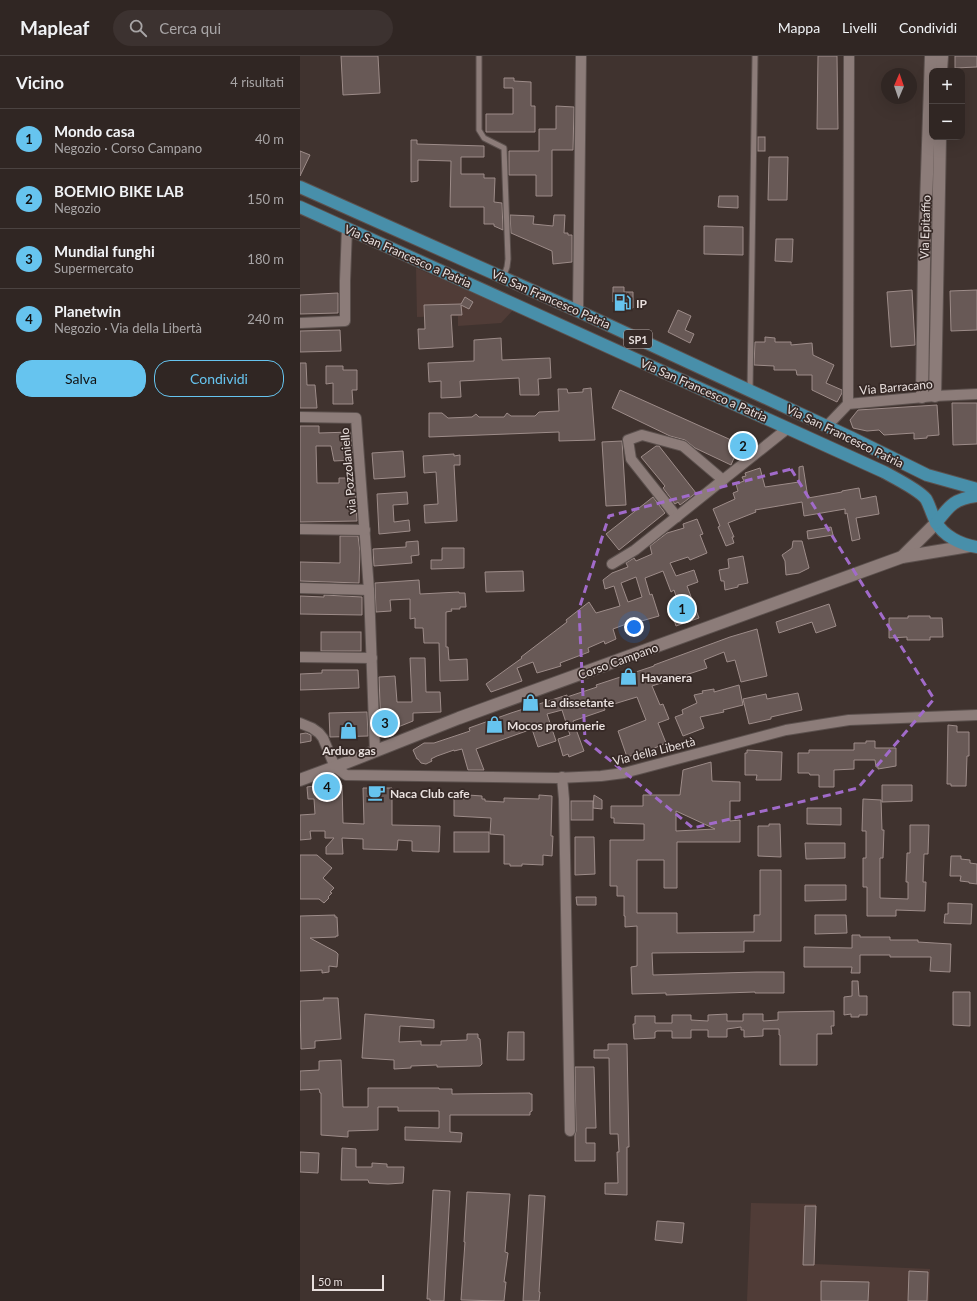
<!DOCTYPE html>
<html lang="it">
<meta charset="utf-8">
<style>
body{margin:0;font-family:Lato,sans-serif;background:#3c3230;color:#f1f3f6}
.controls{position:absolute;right:12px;top:12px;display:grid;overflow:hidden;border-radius:8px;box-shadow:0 4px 16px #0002}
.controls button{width:36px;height:36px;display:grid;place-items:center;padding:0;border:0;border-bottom:1px solid #4b4341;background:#302623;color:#f1f3f6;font:20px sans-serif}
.compass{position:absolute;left:581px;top:12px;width:36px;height:36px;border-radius:50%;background:#302623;box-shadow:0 4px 16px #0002;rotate:2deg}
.scale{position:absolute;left:12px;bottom:10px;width:72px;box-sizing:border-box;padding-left:4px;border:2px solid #e8dfdd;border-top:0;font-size:11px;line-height:14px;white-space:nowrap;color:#e8dfdd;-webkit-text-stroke:3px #362926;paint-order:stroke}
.you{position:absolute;left:334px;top:571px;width:14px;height:14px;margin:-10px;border:3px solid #fff;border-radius:50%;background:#1a73e8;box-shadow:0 0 0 6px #1a73e833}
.badge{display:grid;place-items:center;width:26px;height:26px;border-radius:50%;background:#66c4ef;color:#111;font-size:13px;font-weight:700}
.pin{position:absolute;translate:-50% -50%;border:2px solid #fff;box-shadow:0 1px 4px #0006}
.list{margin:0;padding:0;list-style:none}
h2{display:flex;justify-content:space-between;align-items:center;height:52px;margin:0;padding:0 16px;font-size:17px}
h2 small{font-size:13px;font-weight:400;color:#a8a5a6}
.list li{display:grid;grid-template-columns:26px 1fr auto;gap:12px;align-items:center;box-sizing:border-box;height:60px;padding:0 16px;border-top:1px solid #4b4341}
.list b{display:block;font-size:15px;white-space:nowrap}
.list p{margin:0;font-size:13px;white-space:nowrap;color:#a8a5a6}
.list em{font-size:13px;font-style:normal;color:#a8a5a6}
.actions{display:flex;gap:8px;padding:12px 16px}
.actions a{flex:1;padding:9px 0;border:1px solid #66c4ef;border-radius:16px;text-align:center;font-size:14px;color:#66c4ef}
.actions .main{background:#66c4ef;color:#111}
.icon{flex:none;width:22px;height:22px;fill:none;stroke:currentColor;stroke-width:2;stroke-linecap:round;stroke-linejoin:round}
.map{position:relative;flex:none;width:677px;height:1245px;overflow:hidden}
header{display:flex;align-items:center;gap:24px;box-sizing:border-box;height:56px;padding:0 20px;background:#302623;border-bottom:1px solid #4b4341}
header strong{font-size:19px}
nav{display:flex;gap:22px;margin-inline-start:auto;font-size:14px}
.search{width:280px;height:36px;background:#3c3230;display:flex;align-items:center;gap:10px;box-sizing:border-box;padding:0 14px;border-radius:22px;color:#a8a5a6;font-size:15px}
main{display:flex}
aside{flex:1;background:#302623}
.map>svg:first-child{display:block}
.built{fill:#503c37}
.building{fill:#685956;stroke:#9d8c89;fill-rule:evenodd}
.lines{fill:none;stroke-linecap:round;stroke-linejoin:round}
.lane-casing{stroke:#5c514e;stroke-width:7}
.street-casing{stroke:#5c514e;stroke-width:12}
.secondary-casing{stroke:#5c514e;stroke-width:14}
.primary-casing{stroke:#5c514e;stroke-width:14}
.lane{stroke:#8c7c79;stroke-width:5}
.street{stroke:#8c7c79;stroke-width:10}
.secondary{stroke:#8c7c79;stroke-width:12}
.primary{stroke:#488faa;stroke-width:12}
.marked{fill:none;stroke:#a16bca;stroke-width:3;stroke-dasharray:8 5;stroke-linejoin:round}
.labels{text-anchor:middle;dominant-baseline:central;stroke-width:3.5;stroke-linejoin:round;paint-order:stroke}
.shield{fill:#362926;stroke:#b3a8a6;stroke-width:1}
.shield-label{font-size:11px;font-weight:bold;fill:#e8dfdd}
.street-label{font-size:12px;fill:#e8dfdd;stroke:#362926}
.poi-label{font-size:12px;font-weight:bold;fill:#e8dfdd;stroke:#362926;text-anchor:start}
</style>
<header>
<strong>Mapleaf</strong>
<div class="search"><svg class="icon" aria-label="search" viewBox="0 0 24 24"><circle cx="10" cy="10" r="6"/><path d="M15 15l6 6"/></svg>Cerca qui</div>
<nav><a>Mappa</a><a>Livelli</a><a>Condividi</a></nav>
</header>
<main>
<aside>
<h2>Vicino<small>4 risultati</small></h2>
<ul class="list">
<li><span class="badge">1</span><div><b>Mondo casa</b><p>Negozio · Corso Campano</p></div><em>40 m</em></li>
<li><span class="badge">2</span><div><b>BOEMIO BIKE LAB</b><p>Negozio</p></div><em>150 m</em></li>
<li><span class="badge">3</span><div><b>Mundial funghi</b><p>Supermercato</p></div><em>180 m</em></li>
<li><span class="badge">4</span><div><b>Planetwin</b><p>Negozio · Via della Libertà</p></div><em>240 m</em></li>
</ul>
<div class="actions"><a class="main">Salva</a><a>Condividi</a></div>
</aside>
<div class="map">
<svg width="677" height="1245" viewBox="0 0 677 1245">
<rect width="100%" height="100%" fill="#40332f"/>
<g class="built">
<path d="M116,212L213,254L201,267L158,270V260L117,261Z"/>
<path d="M451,1147L516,1148L515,1208L630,1213L629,1245H447Z"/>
</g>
<g class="building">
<path d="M41,0H78L80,37L43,39Z"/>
<path d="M518,0H537L538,73H517Z"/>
<path d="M655,0H677V11L655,12Z"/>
<path d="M204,22H214V25L231,26V50H235V76H186V58H213V32H204Z"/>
<path d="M256,50L274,51L273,94H252V140H236V119H209V95H239V73H256Z"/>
<rect x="458" y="81" width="7" height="14"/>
<path d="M111,84H117V88L184,90V101H161V118H184V122H195L194,146L202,147L203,174L194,170V168H184V151H150L151,105L118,104V125L111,126Z"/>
<path d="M0,95L10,99L0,120Z"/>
<path d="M469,101H488L487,144H468Z"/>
<path d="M419,140H438V152L418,151Z"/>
<path d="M210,159L234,160L233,168L253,170L254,159H265L264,177H268V179H272V206L253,208L252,195L211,177Z"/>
<path d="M404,170L443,171V199L404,198Z"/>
<path d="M476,183H493L492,206L475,205Z"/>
<path d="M313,231H324V236H333V252H324V247L313,246Z"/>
<path d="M612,234L615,289L591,291L587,236Z"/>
<path d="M677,234V274L651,275L650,235Z"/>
<path d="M38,237V257L0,258V239Z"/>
<path d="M165,241L173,246L169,253L161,249L162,259H151L153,291L119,293L118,273H125L124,249L161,248Z"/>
<path d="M378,254L391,260L385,274L394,278L390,287L368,276Z"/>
<path d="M40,274L41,295L0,296V275Z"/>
<path d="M465,281L475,282V286H491V289L512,287L513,299L534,309L526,327L542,334V337L537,346L512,334V319H497L496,314H474V310L454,309L455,286H465Z"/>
<path d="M201,282L202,304L250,302L251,322L238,323L239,339H220L219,322L160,325L161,341L141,342V325L129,326L128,307L174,305V284Z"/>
<path d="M0,307H6L7,329H15L17,352H0Z"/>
<path d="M26,310H43V314H57V334H52L53,348H33V327L26,328Z"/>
<path d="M291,332L295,384L259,385V376L129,381V357H142L148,362L172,361L176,358L179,361H204L207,357L211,360H235L239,356L259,355L258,333H267L268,337L283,336V333Z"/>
<path d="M320,334L440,388L431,409L395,392L385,384L370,380L312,352Z"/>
<path d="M652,347H677V388L653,389Z"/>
<path d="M637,349L639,379L627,380V382L614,383V377L584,379L579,374L567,375L553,372L550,364L558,354Z"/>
<path d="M0,370H19V377L51,376L53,404L34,405L31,390H16L17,427H39V422H54L57,465L0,466Z"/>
<path d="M322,385L326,449L306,450L302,386Z"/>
<path d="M356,390H359L396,437L380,449L378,446L375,448L363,432L365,430L341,401Z"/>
<path d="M103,395L105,421L74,423L72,397Z"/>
<path d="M154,398V400L160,399V409H154L157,465L125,467L124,449L138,448L136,416L124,417L123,400Z"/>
<path d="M503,410L508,442L542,436V435L559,432L561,443L576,440L579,458L556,462L560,483L552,485L547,457L545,458V453L504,460L502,446L455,454L456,456L428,467L434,481H432L434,487L426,490L418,471L420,470L413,453L435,443L433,437L438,435L436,428L444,425L442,421L446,420L445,417L460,412L465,431L499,426V411Z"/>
<path d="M107,436L108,448L93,449L94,466L109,464L110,475L79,478L77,438Z"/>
<path d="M353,441L365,457L319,494L306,478Z"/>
<path d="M397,463L403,478L400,479L407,497L390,504L388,501L370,507L376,520L394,514L398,526L387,530L399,562L376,570L370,552L379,549L374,534L371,536L363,515L345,522L350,539L352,538L359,560L338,566L337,564L313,573L316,583L305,588L304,585L288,592L289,596L260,607L261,610L237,617L233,606L217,612L222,625L191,636L186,628L222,602L221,601L267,566L266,564L289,546L296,557L320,550L314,530L305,533L303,524L312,517L328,511L326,507L334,502L336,505L352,498L350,490L367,477L384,472L383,468ZM336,521L342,541L328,546L321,527Z"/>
<path d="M531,471L533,479L508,483L507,475Z"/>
<path d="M40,480H58L60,496L59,527L0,525V506L40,507Z"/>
<path d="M118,485L119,499L111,500L112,507L74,510L73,493L106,491V486Z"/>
<path d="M493,485H502L509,512L499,517L486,519L485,505L482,499L492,492Z"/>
<path d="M142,492H164V512L131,513V504H142Z"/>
<path d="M443,500L448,527L438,529V531L425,534L424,525H421L419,514L429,512L428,503Z"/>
<path d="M223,515L224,535L186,536L185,516Z"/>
<path d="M119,524L120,538L159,536V537H165L166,551H160V553H151L152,555L146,556V591H148L149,604L167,603L168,624L140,625L139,587H124L123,572H115V562L110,563V543L90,544L91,555L76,556L75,527Z"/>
<path d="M24,539L62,541V559L0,558V540L24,541Z"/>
<path d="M529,548L536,570L516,577L512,566L479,577L476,566Z"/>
<path d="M608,560H630V562H642L643,581H630V584H607V581L589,582V562H608Z"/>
<path d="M457,573L467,620L441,626L435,604L427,606L424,596L404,604L407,612L352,630L360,649L363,648L369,663L358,667L366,687L350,694L327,701L318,675L346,664L337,641L304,651L305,654L273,665L284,695L269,701L268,698L263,700L258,683L270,679L262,654L247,658L256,685L238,691L232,673L176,693L184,714H168L162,693L154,695V694L137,700L131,703L132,705L126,708L121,707L118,703H117L113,694L124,687H134L170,675L169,672L211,657L267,639V641L297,631L296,629L354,610V609L430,581Z"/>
<rect x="21" y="576" width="40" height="19"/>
<path d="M110,602H125L126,636H140L141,656L113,657V665L83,677L81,674L79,621L95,620L97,646H112Z"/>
<path d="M22,614H58L59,632L0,634V618L22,617Z"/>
<path d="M439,629L443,649L423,654L424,656L400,661L404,672L383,680L375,661L383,658L382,654L397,647L394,639L403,637L402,635L414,633V636Z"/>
<path d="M498,637L502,654L471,661V663L449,668L443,643L466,638L467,643Z"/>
<path d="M67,656L68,680L30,681L29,657Z"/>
<path d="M648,669L657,670V676H669V700H667L666,730H651V728H647Z"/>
<path d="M6,677L11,679V685L0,687V678Z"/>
<path d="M566,685H575V692H596V710L578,713V711H576L575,704H554V713L534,714V731H519V719H510L509,717H498V697H509V694H554V687H566Z"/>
<path d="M447,694L482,696L481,724H456L457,719H445V697H447Z"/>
<path d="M411,706L412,725L440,726V745H430V765L440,764V786H377V832H364V804H337V857H377V877L454,876V859H460V814H481V885H444V896L352,897L353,919L456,916H484V937H455V936L366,939V937L332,938L331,911L337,910V870L325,871V860H324V840H317V830H310V784H344V768L314,767V762H311V750H343V739H380L383,714ZM376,755L415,773L376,775Z"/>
<path d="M34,727V729H42L43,767L64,768L63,732H92V769L140,770L139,796L112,795V785L98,784L97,794L63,793V783L42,782L43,798H26V791L34,782H25V775H10L11,783L0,784V759L15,758L14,743H8L7,731Z"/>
<path d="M582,729H612V745L582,746Z"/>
<path d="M168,739L182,740V743H185V745L204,746V742L239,743V739L252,740L251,780H253L252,800L243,799V809L222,808V810H210V808H204V779L190,778L191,762L154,760V742L167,743Z"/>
<path d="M294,739L302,744V753L293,752Z"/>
<path d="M563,743L581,744L582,774H584L583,802H580V842L608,843V826H606L607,797H610V769H629L628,798H624L623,826H626L625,855L596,854V860H567V831H563V802H566V775H562Z"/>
<rect x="271" y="745" width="22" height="19"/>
<path d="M507,752H541V769L507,768Z"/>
<path d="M469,768H480L481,801L458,800V770H469Z"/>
<rect x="154" y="776" width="35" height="20"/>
<path d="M275,781H294L295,818L275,819Z"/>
<path d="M505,787H545V802L506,803Z"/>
<path d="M0,799H17L32,812L23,822L34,832L30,836L32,837L28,841L29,842L24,847L19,843H0Z"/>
<path d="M651,800H661V803L670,804V807L677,808V828L669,827V826L660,825L661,820H650Z"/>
<path d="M505,829H546V844L505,845Z"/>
<path d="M276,841H296V849H277Z"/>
<path d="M648,847L672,848L671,868L644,867L645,858H648Z"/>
<path d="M35,859V861H37L38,880H36V881L10,882L36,896L38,898L37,911L29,910V916L22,917V914L0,915V860Z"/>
<path d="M515,859H546L547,877L515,878Z"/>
<path d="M552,879H560V881H590V884H618V886L651,888L650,916L630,915L631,901H590V899H560V917H551L552,911H504V891L552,892Z"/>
<path d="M552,925H558L559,940H567V959H559V961H551V958L544,959V941L552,940Z"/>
<path d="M653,936H670V970L653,969Z"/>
<path d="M23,942H38L41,983L15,985V992L1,993L0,945L24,944Z"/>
<path d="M534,955V970H531L532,978H517V1009H480V979H479V973H463V980L444,981V974H441V971L427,973V981H408V974H391V982H372V975H357L355,976V982L334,983L333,968H335V960H355V967H372V959H391V964L408,965V959L427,958V965H443V958H463V965L478,964V956Z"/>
<path d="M65,958L134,964V972L100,970L99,986L121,985V989H141V985L167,984V978H178V982L180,983L182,1008L180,1010L137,1011V1009L111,1010V1012L94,1013V1004L62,1002Z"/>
<path d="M208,976H224V1004H207Z"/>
<path d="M308,988H327L329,1091H327V1139L305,1138V1127H318L317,1096H319L318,1078H310L309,1002H294V994H308Z"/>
<path d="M41,1004L43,1051H68V1032H139V1033H152V1038L230,1037V1038H232V1055L230,1056V1059H150V1076L162,1077L161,1086L105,1084V1071L139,1072V1055H98V1051H78V1074L48,1075V1081L21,1079V1037H20L19,1033L0,1034V1015L19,1014V1005Z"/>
<path d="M275,1011H294L296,1072H286V1087H295V1105H275V1079L276,1075Z"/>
<path d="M42,1092L56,1093V1111H72V1107L87,1108V1111H104L103,1127L88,1128L69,1127L68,1124H41Z"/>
<path d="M0,1096L19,1097L18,1117L0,1116Z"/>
<path d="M133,1134L150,1135L144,1245H130V1243H127Z"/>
<path d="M167,1136L210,1138L205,1196L208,1197L204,1226H206L204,1245L161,1244L165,1186H164Z"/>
<path d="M229,1139L245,1140L239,1236H240L239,1245H223Z"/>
<path d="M505,1150H516L514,1209H503Z"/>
<path d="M357,1165L384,1167L382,1187L355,1184Z"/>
<path d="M609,1215L628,1216L627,1245H608Z"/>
<path d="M521,1225L569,1226L568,1245H521Z"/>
</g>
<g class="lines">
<defs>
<g id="lane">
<path d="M179,0V74L184,82L204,92L208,203L207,211L203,222"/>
<path d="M450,335L455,0"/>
</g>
<g id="street">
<path d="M278,255L281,0"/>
<path d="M0,267L45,265V225L47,172"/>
<path d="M548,348L549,0"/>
<path d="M0,361L56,362L69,534L75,695"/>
<path d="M527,370L548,348L635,340L677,338"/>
<path d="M377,461L331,403L328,384L342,379L383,390L423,424"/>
<path d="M0,473L65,474"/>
<path d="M312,508L335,494L488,372"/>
<path d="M0,532L69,534"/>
<path d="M0,601L72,602"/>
<path d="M0,667L12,672L19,677L23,682L35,711L46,719L257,722L301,720L324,717L486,674L549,664L677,659"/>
<path d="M262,721L264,743L270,1075"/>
</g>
<g id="secondary">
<path d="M641,15L642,0"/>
<path d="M635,340L640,81"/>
<path d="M622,341L624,207L631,0"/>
<path d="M602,501L636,467"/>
<path d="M0,724L35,711L159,662L602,501L669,490"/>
</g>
<g id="primary">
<path d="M0,131L278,255L550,381L627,419L677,433"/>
<path d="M0,151L584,416C595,422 619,434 626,443C630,450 632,459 636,466C643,480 662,489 677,491"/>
<path d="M636,467C650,449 654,443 677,440"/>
</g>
</defs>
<use href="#lane" class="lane-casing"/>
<use href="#street" class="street-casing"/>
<use href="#secondary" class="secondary-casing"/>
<use href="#primary" class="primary-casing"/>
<use href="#lane" class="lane"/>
<use href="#street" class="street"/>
<use href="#secondary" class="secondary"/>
<use href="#primary" class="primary"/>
</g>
<path class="marked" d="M491,413L549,507L634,643L558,732L393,772L285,684L279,553L309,460Z"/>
<defs>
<symbol id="fuel-bare" viewBox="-9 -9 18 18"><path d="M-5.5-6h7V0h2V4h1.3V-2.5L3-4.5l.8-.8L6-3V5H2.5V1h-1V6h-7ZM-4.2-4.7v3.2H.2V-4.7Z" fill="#66c4ef" stroke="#362926" stroke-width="2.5" paint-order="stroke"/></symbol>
<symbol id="shop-bare" viewBox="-9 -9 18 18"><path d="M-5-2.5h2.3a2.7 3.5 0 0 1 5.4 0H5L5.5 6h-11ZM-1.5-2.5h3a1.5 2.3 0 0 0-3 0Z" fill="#66c4ef" stroke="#362926" stroke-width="2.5" paint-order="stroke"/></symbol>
<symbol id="cafe-bare" viewBox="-9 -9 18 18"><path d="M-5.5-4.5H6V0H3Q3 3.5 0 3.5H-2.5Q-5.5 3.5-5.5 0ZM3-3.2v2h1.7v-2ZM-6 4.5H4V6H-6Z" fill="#66c4ef" stroke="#362926" stroke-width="2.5" paint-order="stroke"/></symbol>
</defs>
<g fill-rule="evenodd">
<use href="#fuel-bare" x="310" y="234" width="25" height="25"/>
<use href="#shop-bare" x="316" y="608" width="25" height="25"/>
<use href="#shop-bare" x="218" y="634" width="25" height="25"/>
<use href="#shop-bare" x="182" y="656" width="25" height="25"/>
<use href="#shop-bare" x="36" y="662" width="25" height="25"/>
<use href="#cafe-bare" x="64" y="724" width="25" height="25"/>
</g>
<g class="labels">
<rect class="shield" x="324" y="274" width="28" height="18" rx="3"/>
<g class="shield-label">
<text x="338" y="283">SP1</text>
</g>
<g class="street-label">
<text transform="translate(625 171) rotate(-88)">Via Epitaffio</text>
<text transform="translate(108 200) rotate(24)">Via San Francesco a Patria</text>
<text transform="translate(251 243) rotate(24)">Via San Francesco Patria</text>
<text transform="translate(596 331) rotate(-5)">Via Barracano</text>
<text transform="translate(404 334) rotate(24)">Via San Francesco a Patria</text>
<text transform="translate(545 380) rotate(26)">Via San Francesco Patria</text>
<text transform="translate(48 415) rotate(-95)">via Pozzolaniello</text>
<text transform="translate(318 605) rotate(-20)">Corso Campano</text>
<text transform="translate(354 695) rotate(-14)">Via della Libertà</text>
</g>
<g class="poi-label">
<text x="336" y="247">IP</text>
<text x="341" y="621">Havanera</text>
<text x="244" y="646">La dissetante</text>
<text x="207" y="669">Mocos profumerie</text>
<text x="49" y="694" text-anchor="middle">Arduo gas</text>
<text x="90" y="737">Naca Club cafe</text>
</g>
</g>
</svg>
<div class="controls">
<button>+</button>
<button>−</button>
</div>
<svg class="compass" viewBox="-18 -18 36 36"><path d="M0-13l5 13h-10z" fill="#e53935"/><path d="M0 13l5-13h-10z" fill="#a8a5a6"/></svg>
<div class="scale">50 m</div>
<div class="you"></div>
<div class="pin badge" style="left:382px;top:553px">1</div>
<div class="pin badge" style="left:443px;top:390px">2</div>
<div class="pin badge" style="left:85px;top:667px">3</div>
<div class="pin badge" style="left:27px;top:731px">4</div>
</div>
</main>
